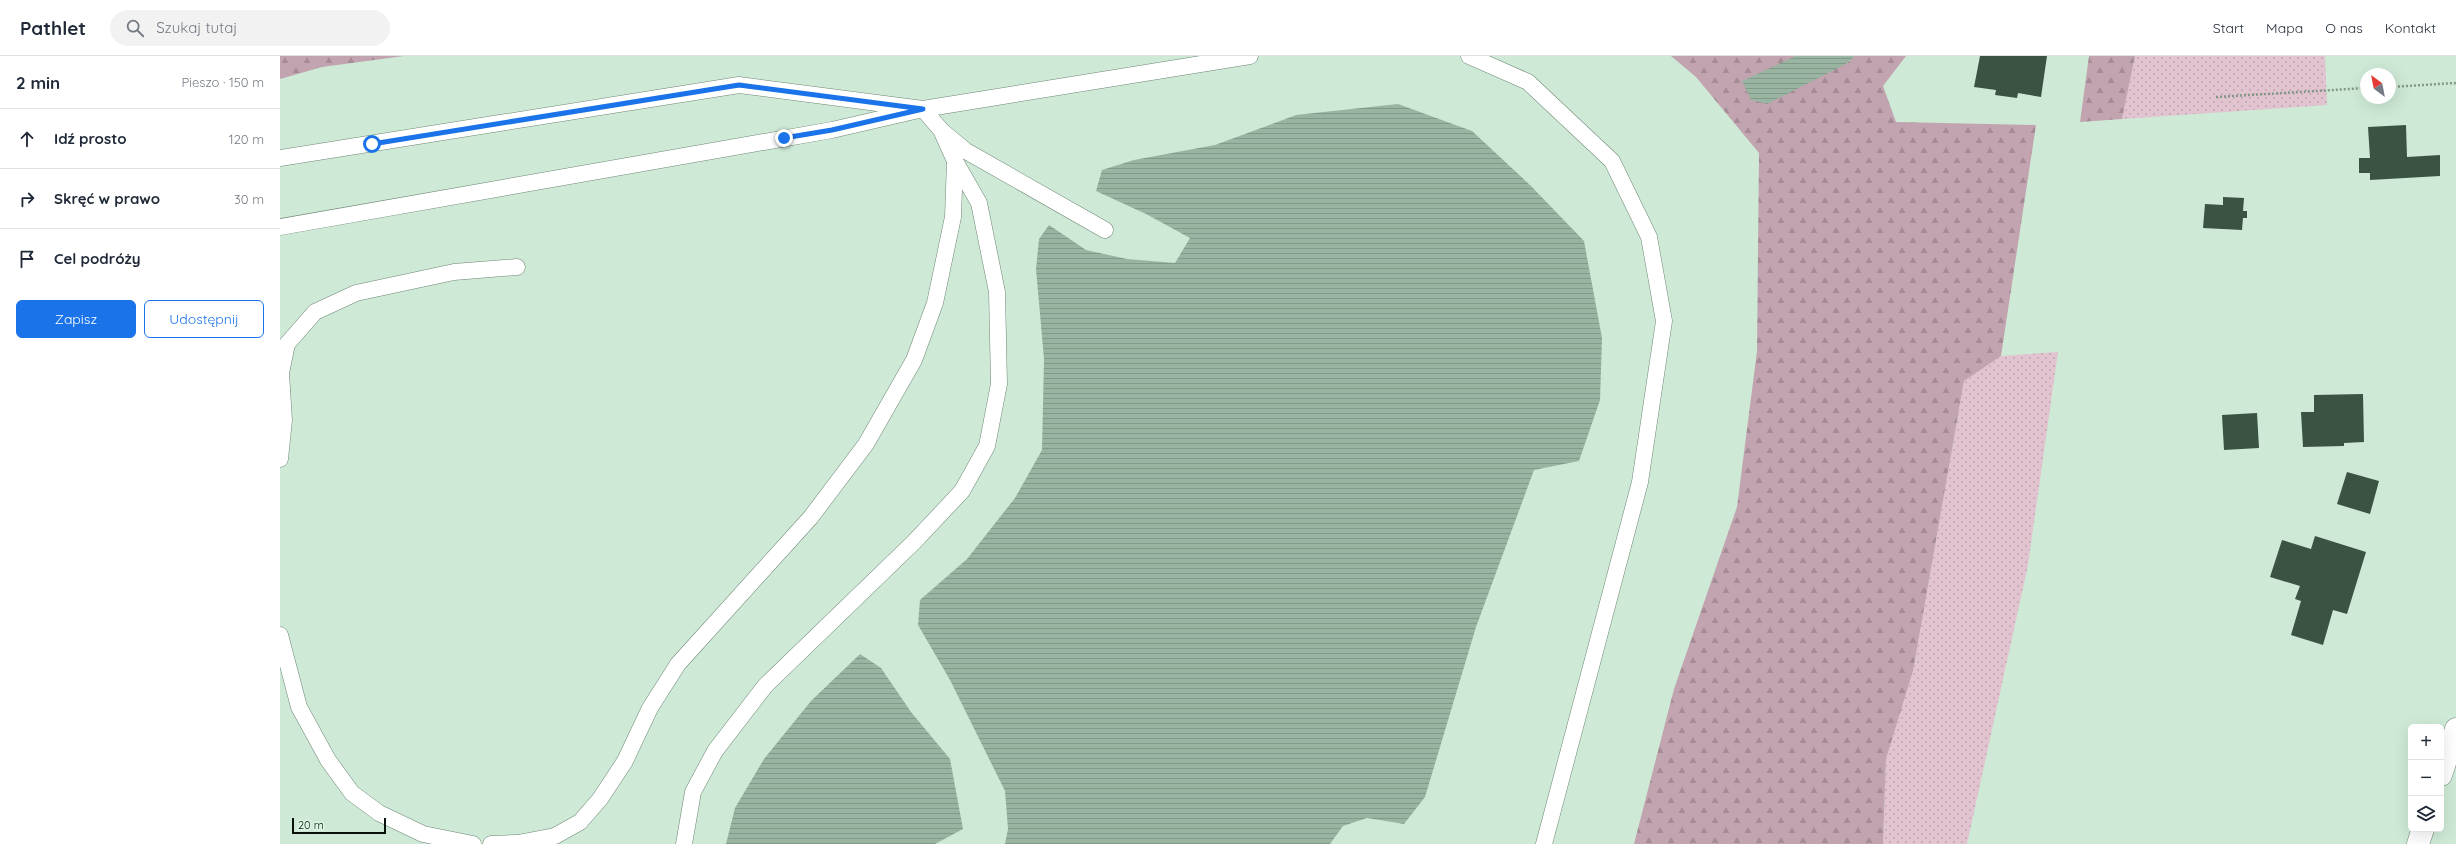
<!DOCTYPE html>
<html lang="pl">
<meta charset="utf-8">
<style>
body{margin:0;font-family:Quicksand,sans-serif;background:#f2f2f3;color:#1f2937}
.controls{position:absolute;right:12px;bottom:12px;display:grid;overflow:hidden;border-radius:6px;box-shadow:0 4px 16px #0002}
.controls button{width:36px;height:36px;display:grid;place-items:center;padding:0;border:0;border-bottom:1px solid #e0e1e3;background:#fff;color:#1f2937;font:20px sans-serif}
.compass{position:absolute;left:2080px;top:12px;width:36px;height:36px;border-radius:50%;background:#fff;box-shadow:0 4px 16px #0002;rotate:328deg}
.scale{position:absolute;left:12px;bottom:10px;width:94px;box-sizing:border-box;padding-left:4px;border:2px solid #08120b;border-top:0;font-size:11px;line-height:14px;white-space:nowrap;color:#08120b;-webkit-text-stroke:3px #dbf7e3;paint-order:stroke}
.stop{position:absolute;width:12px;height:12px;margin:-9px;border:3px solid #1a73e8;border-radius:50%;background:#fff}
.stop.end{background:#1a73e8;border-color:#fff;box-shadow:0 1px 4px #0008}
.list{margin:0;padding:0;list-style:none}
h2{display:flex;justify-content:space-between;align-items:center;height:52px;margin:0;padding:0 16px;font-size:17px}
h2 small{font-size:13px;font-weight:400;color:#747a83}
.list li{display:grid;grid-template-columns:26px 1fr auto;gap:12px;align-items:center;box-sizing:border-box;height:60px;padding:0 16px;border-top:1px solid #e0e1e3}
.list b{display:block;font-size:15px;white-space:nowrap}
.list em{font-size:13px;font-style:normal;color:#747a83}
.actions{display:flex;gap:8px;padding:12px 16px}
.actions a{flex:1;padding:9px 0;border:1px solid #1a73e8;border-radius:6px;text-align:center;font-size:14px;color:#1a73e8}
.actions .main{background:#1a73e8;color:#fff}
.icon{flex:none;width:22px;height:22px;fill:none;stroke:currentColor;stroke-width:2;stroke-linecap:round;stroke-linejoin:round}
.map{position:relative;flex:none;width:2176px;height:788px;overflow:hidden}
header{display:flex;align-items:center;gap:24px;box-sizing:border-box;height:56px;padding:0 20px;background:#fff;border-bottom:1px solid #e0e1e3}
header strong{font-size:19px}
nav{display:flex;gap:22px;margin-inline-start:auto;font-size:14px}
.search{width:280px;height:36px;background:#f2f2f3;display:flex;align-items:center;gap:10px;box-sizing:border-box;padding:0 14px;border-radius:22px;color:#747a83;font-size:15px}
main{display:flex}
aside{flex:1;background:#fff}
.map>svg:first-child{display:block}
.grass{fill:url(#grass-dots)}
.forest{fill:url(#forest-firs)}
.water{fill:url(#water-rules)}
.building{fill:#3b5342}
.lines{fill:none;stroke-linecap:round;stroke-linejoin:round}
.lane-casing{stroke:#6d8675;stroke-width:17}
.secondary-casing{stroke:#6d8675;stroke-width:23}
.path{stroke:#829788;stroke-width:2.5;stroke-dasharray:2 2;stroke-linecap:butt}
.lane{stroke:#fff;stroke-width:16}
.secondary{stroke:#fff;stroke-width:22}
.route{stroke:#1a73e8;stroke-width:5}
</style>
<header>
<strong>Pathlet</strong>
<div class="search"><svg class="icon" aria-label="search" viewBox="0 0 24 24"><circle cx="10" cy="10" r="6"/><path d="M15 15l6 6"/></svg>Szukaj tutaj</div>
<nav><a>Start</a><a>Mapa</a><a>O nas</a><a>Kontakt</a></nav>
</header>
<main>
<aside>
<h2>2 min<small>Pieszo · 150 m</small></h2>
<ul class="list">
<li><svg class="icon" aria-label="ahead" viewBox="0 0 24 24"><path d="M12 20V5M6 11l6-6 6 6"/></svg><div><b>Idź prosto</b></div><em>120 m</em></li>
<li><svg class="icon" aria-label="right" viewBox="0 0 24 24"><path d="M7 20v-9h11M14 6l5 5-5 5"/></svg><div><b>Skręć w prawo</b></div><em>30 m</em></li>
<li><svg class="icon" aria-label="arrive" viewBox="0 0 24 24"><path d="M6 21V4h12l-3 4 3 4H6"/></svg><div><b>Cel podróży</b></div></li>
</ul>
<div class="actions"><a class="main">Zapisz</a><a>Udostępnij</a></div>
</aside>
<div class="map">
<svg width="2176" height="788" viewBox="0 0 2176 788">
<defs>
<pattern id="grass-dots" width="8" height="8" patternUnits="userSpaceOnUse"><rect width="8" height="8" fill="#e2c3d0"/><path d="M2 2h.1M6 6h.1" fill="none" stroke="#c0a6b1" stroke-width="1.8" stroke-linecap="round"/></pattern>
<pattern id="forest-firs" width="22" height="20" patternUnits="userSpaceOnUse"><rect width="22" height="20" fill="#c2a3b0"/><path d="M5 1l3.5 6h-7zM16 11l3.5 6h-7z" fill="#a58b96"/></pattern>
<pattern id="water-rules" width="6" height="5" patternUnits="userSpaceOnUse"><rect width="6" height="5" fill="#99b4a1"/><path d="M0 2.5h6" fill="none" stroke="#829a89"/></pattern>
</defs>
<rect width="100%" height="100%" fill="#ceead6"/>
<g class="grass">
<path d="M1855,0H2045L2047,49L1842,63Z"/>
<path d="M1778,296L1748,509L1687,788H1603L1606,703L1633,615L1684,325L1721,300Z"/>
</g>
<g class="forest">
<path d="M0,0H124L42,11L0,23Z"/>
<path d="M1391,0H1516L1514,1L1566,8L1575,0H1626L1603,30L1616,66L1756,69L1721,300L1684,325L1633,615L1606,703L1603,788H1354L1394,633L1457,451L1477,295L1479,97L1416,21Z"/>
<path d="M1809,0H1855L1842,63L1800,66Z"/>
</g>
<g class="water">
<path d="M1516,0H1575L1566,8L1487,48L1471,44L1462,25Z"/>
<path d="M1118,48L1192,75L1250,129L1304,185L1322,282L1320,344L1299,405L1254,414L1196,571L1145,741L1124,768L1087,762L1063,770L1050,788H725L728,773L725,735L670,624L638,569L640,544L687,503L735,442L762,394L764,303L756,213L759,183L769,169L806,194L847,203L895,207L910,182L866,158L816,135L822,114L854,104L935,89L1016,59Z"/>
<path d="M580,598L601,612L631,656L670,703L683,773L655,788H446L455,752L484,703L531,645Z"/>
</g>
<g class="building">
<path d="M1700,0H1767L1761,41L1738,37L1737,42L1715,39L1716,34L1694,31Z"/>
<path d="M2126,69L2127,101L2160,99V120L2090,124V117H2079V102H2090L2088,71Z"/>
<path d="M1943,141L1964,142L1963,155H1967V162H1963L1962,174L1923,172L1925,148L1943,149Z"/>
<path d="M2083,338L2084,386L2064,387V390L2023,391L2021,356H2034V339Z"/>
<path d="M1977,357L1979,392L1944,394L1942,359Z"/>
<path d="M2067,416L2099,425L2090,458L2057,448Z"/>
<path d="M2035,480L2086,496L2067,558L2053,554L2043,589L2011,579L2021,545L2015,543L2020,530L1990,521L2002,484L2031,493Z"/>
</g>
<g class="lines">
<defs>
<g id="lane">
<path d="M1189,0L1248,26L1332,105L1369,181L1384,265L1360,426L1264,788"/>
<path d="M663,76L686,95L825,174"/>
<path d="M0,102L459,29L643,53L661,74L675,105L673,161L655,247L634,304L586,388L531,461L398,608L370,652L345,705L320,743L300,766L275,780L238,787L211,788"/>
<path d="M0,171L552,74L643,53L970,0"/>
<path d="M0,403L4,364L1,317L7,288L35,256L76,237L174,216L237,211"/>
<path d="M0,579L19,651L48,704L72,737L99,757L143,778L193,788"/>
<path d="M404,788L413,736L435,695L485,630L634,486L682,435L707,390L719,328L717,236L699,147L675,105"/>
</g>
<g id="secondary">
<path d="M2161,719L2176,673"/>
<path d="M2138,788L2143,773"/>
</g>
</defs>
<use href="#lane" class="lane-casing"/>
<use href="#secondary" class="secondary-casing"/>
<g class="path">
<path d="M2110,31L2176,27"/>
<path d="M1936,41L2086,32"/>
</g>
<use href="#lane" class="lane"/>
<use href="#secondary" class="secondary"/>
</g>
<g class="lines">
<path class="route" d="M92,88L459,29L643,53L552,74L504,82"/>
</g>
</svg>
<div class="controls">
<button>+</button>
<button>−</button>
<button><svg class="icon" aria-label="layers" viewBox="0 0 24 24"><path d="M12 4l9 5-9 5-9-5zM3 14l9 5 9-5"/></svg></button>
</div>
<svg class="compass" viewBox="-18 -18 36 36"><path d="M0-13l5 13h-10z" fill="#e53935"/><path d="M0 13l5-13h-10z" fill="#747a83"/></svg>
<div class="scale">20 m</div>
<div class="stop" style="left:92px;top:88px"></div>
<div class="stop end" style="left:504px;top:82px"></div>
</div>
</main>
